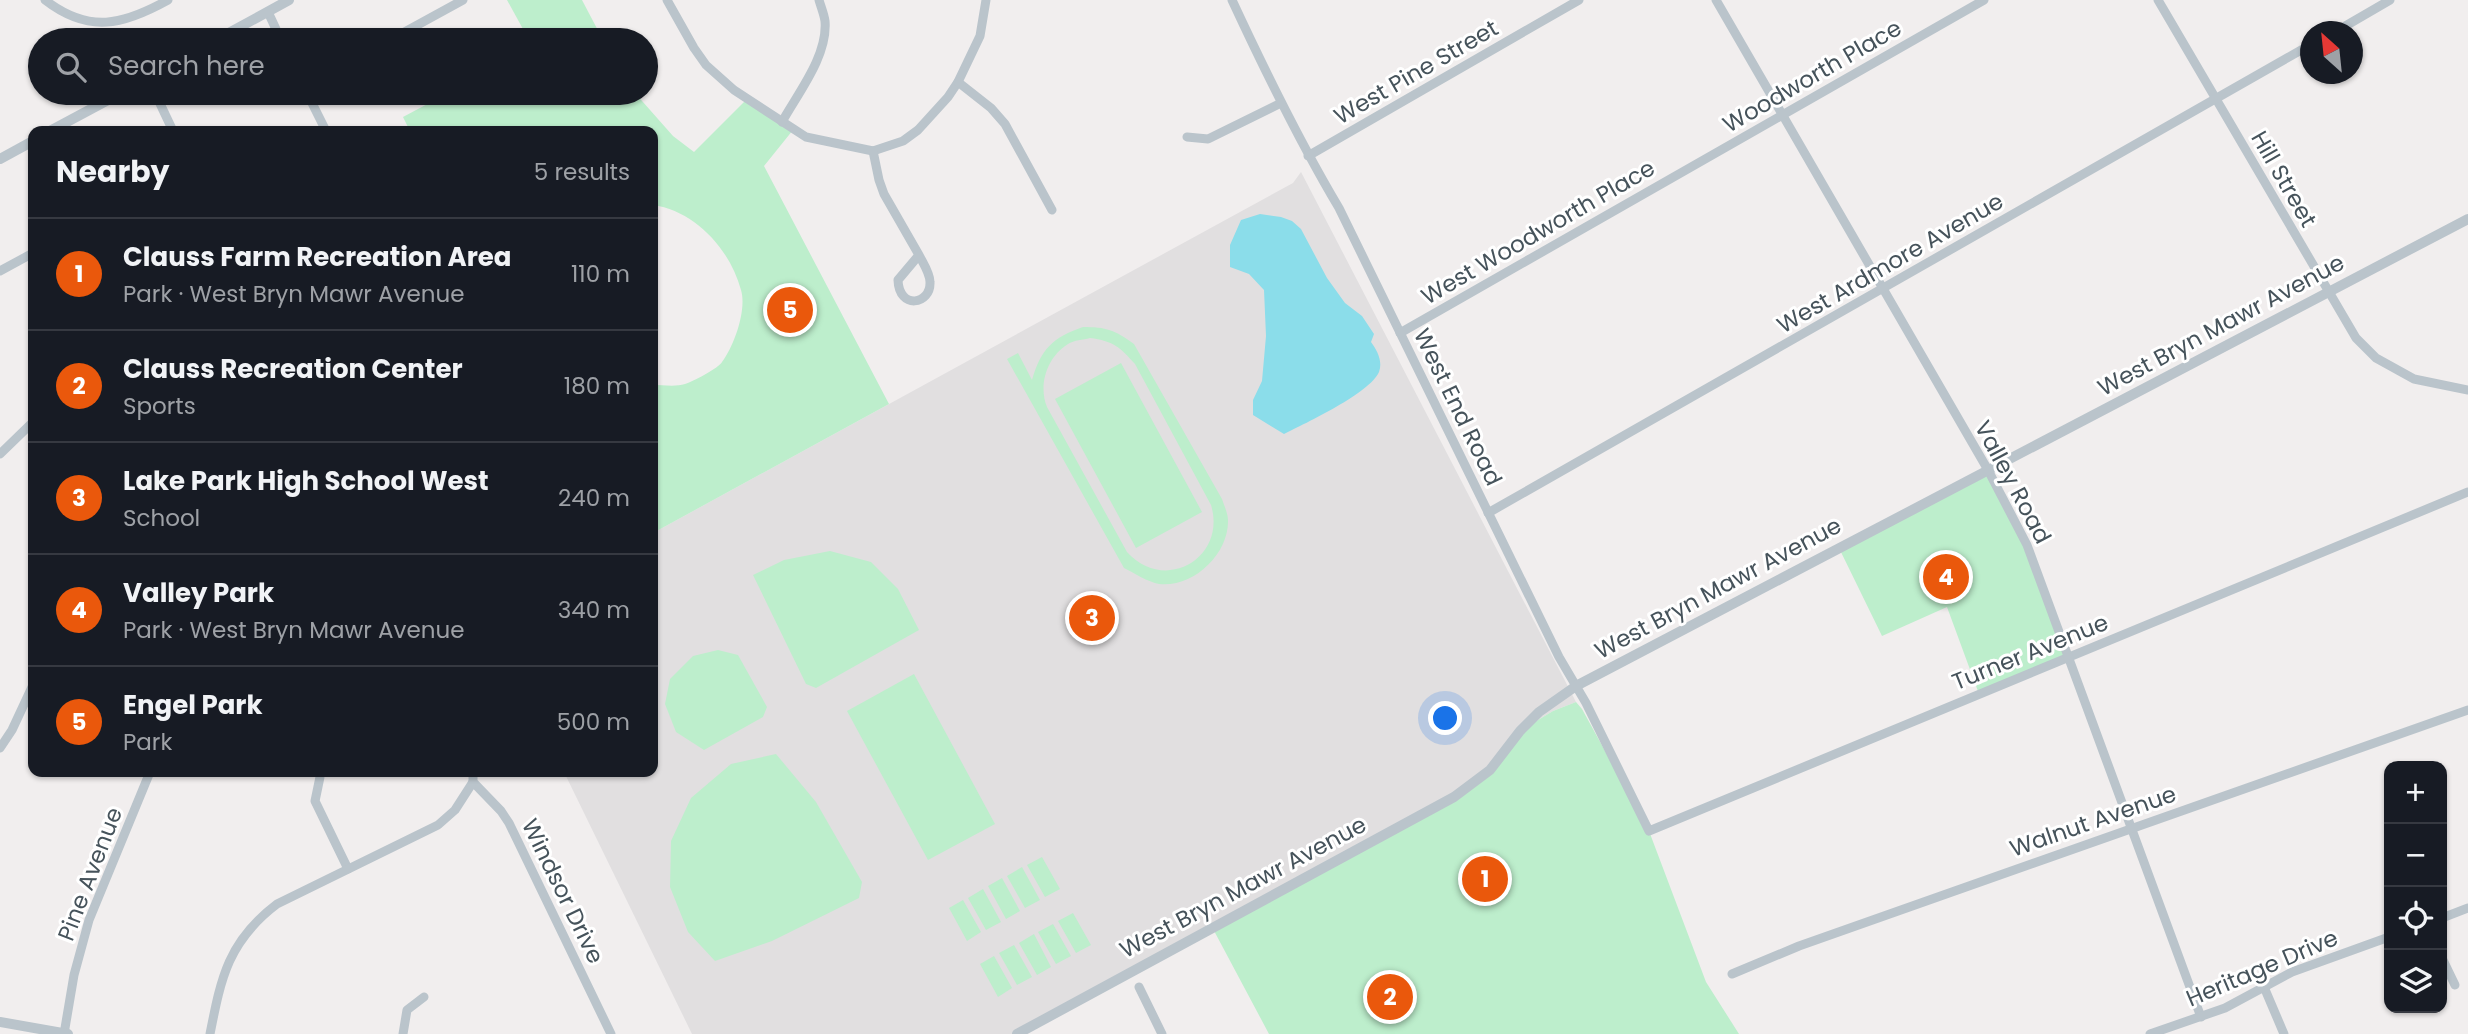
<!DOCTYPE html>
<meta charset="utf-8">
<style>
body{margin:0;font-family:Poppins,sans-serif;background:#20242c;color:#f1f3f6}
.controls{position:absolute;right:21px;bottom:21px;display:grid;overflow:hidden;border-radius:14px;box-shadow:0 2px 5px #0004}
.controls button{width:63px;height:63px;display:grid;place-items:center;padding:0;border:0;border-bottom:2px solid #363941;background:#171b24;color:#f1f3f6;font:35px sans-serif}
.compass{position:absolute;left:2300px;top:21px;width:63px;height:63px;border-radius:50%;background:#171b24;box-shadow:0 2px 5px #0004;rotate:333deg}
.you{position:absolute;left:1446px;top:719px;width:24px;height:24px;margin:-18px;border:5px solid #fff;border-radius:50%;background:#1a73e8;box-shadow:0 0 0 10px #1a73e833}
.badge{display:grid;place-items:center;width:46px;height:46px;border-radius:50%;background:#ea580c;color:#fff;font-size:23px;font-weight:700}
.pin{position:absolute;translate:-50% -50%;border:4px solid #fff;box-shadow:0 2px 7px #0006}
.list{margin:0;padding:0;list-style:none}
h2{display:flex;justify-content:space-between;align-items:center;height:91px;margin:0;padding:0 28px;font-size:30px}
h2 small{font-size:23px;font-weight:400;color:#9ea1a6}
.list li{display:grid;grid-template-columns:46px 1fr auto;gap:21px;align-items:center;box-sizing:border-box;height:112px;padding:0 28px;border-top:2px solid #363941}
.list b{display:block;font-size:26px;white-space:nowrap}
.list p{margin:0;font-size:23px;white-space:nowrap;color:#9ea1a6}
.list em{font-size:23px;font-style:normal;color:#9ea1a6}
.icon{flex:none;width:38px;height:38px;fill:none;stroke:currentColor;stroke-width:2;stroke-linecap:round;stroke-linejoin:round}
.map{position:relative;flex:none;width:2468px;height:1034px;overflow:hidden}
.search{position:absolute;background:#171b24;box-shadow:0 2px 5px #0004;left:28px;top:28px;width:630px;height:77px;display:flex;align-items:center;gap:18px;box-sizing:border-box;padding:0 24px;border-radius:38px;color:#9ea1a6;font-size:26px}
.panel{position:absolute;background:#171b24;box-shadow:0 2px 5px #0004;left:28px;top:126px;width:630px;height:651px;border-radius:14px}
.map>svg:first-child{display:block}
.education{fill:#e1dfe0}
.green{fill:#bdeecc;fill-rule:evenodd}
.water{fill:#8bddea}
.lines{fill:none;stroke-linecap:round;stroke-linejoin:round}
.minor{stroke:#bac4cb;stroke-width:9}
.tertiary{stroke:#bac4cb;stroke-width:10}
.labels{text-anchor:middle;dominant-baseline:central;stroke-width:6;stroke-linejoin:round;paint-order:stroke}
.street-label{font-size:23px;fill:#46535b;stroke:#fff}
</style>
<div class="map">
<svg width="2468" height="1034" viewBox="0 0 2468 1034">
<rect width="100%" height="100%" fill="#f1eeee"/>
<path class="education" d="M1301,172L1576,702L1553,711L1520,731L1490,770L1454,797L1018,1034H692L564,772H653V533L1293,183Z"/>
<g class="green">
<path d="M507,0H582L603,40H529Z"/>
<path d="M448,93H635L673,136L694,152L747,99L793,130L764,166L889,404L653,533V385C663,385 676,387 685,384C692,382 719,368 722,362C734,346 747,310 741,290C730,249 695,211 653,205V131H410L403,117Z"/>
<path d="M1083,327C1106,327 1115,330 1134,344L1222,499C1224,505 1228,514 1228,520C1229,554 1193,588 1159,584C1148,582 1134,573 1124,568L1007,359L1018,353L1032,380C1041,349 1053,337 1083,327ZM1090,338C1113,341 1120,347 1135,364L1211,505C1227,558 1165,594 1127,552L1047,407C1038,385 1047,357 1068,344C1074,340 1083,340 1090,338Z"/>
<path d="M1121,363L1202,512L1136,548L1055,399Z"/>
<path d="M1988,470L2027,545L2068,657L1979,694L1947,607L1882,636L1839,548Z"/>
<path d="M830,551L871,562L898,589L919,630L816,688L806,684L753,575L784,560Z"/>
<path d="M718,650L738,655L767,707L763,717L704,750L676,732L665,704L670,679L693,656Z"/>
<path d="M914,674L995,824L928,860L847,711Z"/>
<path d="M1576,702L1582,709L1649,831L1706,982L1739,1034H1269L1212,927L1454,797L1490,770L1520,731L1553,711Z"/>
<path d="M776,754L816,802L862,882L859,898L772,941L715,961L688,932L670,887L671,841L691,798L731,764Z"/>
<path d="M1042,857L1060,889L1045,897L1027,865Z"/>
<path d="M1022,867L1040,900L1025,908L1007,876Z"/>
<path d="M1002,878L1020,911L1006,919L988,886Z"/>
<path d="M983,889L1001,922L986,930L968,898Z"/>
<path d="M963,900L981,932L967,941L949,908Z"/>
<path d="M1073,913L1091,945L1076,953L1058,921Z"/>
<path d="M1053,924L1071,956L1056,964L1038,932Z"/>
<path d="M1034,934L1051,967L1037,975L1019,943Z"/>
<path d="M1014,945L1032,977L1017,985L999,953Z"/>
<path d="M994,956L1012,988L998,997L980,964Z"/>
</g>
<path class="water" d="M1260,214L1281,217L1292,221L1301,229L1327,278L1345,303L1362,316L1374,334L1371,342C1377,350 1383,361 1379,372C1370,393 1306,423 1284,434L1253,415V400L1262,381L1266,336L1264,290L1249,274L1230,267V245L1241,220Z"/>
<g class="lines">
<g class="minor">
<path d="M45,0C89,34 123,25 168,0"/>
<path d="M667,0L694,48L706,65L734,90L806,137L873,151L903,141L918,130L948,97L958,82L980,36L986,0"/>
<path d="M1232,0C1265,71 1299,141 1339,208L1559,657L1586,703L1649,831L2468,492"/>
<path d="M1716,0L1988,470L2027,545L2201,1017"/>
<path d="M2158,0L2356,338L2376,358L2414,379L2468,390"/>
<path d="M268,12L281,40"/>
<path d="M2335,32L2390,0"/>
<path d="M390,40L463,0"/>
<path d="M958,82L991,108L1005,124L1052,210"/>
<path d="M155,93L173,131"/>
<path d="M307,93L326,131"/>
<path d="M782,122C798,93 828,56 825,21C824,14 821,7 819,0"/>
<path d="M1187,137L1208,139L1281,103"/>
<path d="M873,151L879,180L884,194L919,255L898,280C899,310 931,305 930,282C930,273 923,263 919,255"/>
<path d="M1308,156L1579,0"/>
<path d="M0,271L33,253"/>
<path d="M1400,333L1984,0"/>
<path d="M0,454L33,422"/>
<path d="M1488,513L2310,45"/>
<path d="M0,748L12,730L33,685"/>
<path d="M473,772V782L501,811L509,823L611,1034"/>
<path d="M320,777L315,801L348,869"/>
<path d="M2442,918L2468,908"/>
<path d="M2442,958L2455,985"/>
<path d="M1732,974L1799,946L2468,710"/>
<path d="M1139,987L1162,1034"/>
<path d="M2264,987L2284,1034"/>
<path d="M64,1034L74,975L89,920L150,772"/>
<path d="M210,1034C221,978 228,941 277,904L438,825L455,810L473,782"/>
<path d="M403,1034L407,1010L424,997"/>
<path d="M2150,1034L2225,1008L2292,972L2389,937"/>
</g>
<g class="tertiary">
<path d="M216,40L289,0"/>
<path d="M50,131L121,93"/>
<path d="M0,159L33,141"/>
<path d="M0,1022L68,1034"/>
<path d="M1017,1034L1454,797L1490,770L1520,731L1539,712L1576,686L2468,219"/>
</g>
</g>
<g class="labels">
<g class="street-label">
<text transform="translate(1416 72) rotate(-30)">West Pine Street</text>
<text transform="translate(1812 76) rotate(-30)">Woodworth Place</text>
<text transform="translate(2284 179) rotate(60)">Hill Street</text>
<text transform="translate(1538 232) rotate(-30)">West Woodworth Place</text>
<text transform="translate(1890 263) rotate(-30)">West Ardmore Avenue</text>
<text transform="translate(2221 325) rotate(-28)">West Bryn Mawr Avenue</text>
<text transform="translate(1458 407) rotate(64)">West End Road</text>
<text transform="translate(2013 482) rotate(62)">Valley Road</text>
<text transform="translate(1718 588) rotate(-28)">West Bryn Mawr Avenue</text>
<text transform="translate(2030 652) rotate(-22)">Turner Avenue</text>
<text transform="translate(2093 821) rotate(-19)">Walnut Avenue</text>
<text transform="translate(90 874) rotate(-69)">Pine Avenue</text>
<text transform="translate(1243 887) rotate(-28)">West Bryn Mawr Avenue</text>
<text transform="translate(563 891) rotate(64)">Windsor Drive</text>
<text transform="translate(2262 968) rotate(-23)">Heritage Drive</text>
</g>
</g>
</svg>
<div class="controls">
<button>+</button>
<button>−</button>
<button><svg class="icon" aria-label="locate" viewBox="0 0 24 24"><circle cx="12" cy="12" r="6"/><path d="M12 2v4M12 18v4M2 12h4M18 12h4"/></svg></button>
<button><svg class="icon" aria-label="layers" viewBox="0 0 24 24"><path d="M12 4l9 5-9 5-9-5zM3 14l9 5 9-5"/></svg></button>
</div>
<svg class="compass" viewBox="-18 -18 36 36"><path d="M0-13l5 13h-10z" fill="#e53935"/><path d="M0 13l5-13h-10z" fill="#9ea1a6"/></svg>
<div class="you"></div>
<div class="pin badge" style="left:1485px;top:879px">1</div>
<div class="pin badge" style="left:1390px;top:997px">2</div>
<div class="pin badge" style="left:1092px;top:618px">3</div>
<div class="pin badge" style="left:1946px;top:577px">4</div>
<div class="pin badge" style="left:790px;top:310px">5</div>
<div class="search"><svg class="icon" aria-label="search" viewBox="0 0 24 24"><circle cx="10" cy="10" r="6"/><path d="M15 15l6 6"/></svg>Search here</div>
<section class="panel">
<h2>Nearby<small>5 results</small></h2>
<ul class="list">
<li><span class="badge">1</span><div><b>Clauss Farm Recreation Area</b><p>Park · West Bryn Mawr Avenue</p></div><em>110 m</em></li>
<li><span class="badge">2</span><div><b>Clauss Recreation Center</b><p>Sports</p></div><em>180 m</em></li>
<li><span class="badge">3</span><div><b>Lake Park High School West</b><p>School</p></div><em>240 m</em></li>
<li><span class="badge">4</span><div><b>Valley Park</b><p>Park · West Bryn Mawr Avenue</p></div><em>340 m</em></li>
<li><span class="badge">5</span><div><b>Engel Park</b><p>Park</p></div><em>500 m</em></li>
</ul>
</section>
</div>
